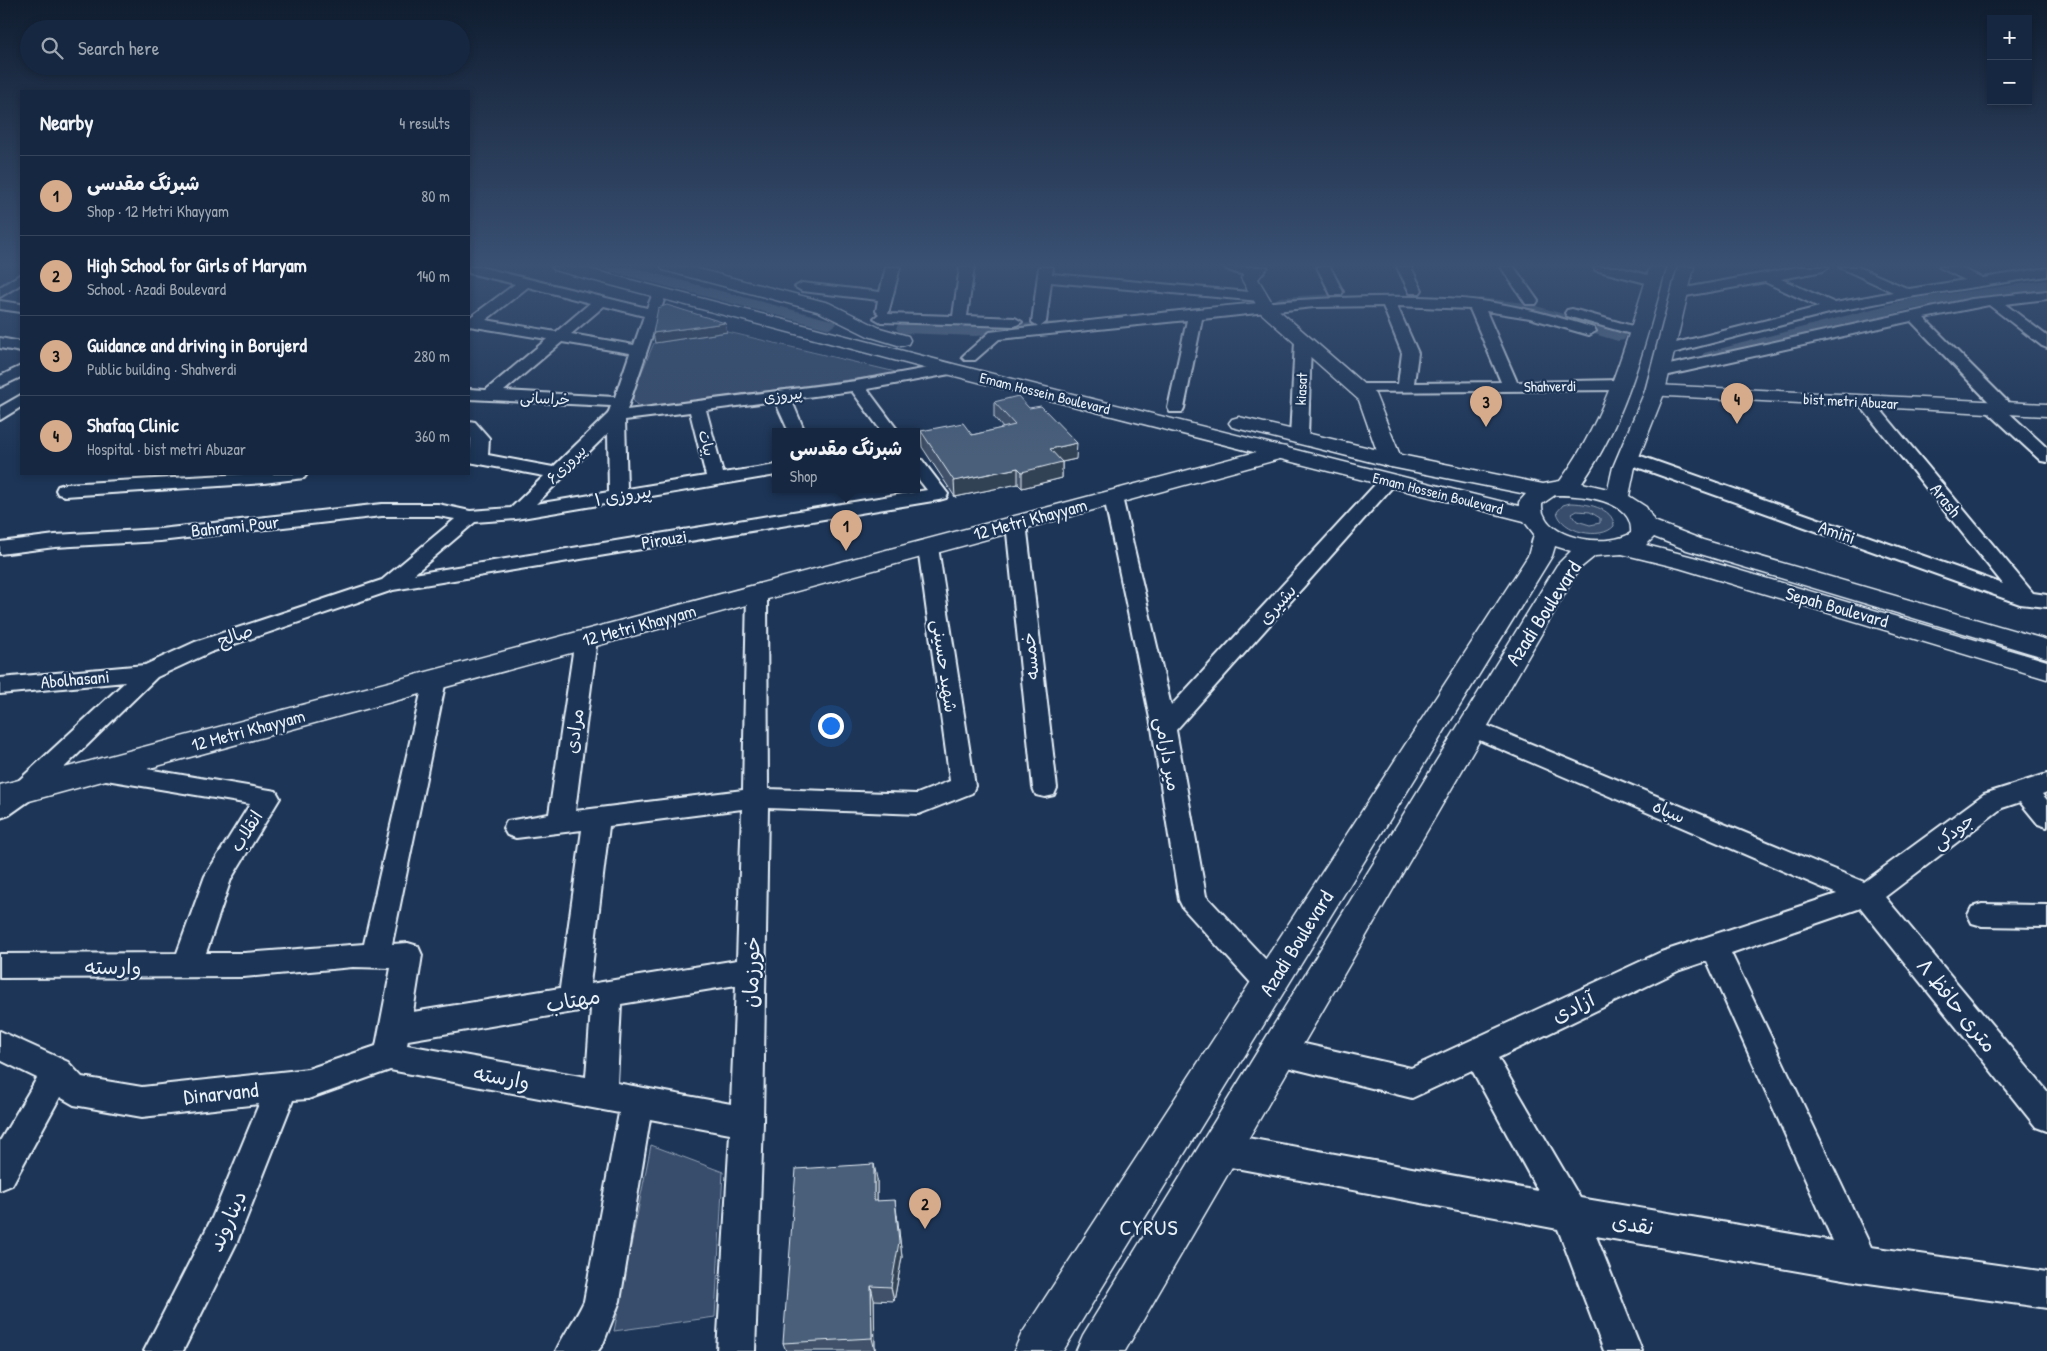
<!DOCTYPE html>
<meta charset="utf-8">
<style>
body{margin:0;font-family:"Patrick Hand","Playpen Sans Arabic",sans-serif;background:#23344c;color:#f1f3f6}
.controls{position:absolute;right:15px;top:15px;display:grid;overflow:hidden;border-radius:0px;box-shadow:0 2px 8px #0003}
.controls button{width:45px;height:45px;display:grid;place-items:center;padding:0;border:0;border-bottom:1px solid #35445a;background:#162841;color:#f1f3f6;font:25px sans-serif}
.you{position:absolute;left:830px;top:725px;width:18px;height:18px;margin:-12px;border:4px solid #fff;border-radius:50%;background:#1a73e8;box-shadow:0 0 0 8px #1a73e833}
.badge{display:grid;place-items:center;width:32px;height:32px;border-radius:50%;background:#d6ab8b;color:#111;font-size:16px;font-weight:700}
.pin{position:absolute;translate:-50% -41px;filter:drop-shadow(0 1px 2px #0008)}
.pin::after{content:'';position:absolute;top:26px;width:18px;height:15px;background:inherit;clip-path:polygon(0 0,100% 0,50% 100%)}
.popup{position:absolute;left:772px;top:428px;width:148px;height:65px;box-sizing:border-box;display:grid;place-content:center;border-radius:0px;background:#162841;filter:drop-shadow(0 1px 4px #0005);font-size:16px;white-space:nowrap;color:#9ea6b1}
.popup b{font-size:19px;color:#f1f3f6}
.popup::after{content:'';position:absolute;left:50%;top:100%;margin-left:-10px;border:10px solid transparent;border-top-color:#162841}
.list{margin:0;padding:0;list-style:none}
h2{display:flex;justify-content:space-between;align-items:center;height:65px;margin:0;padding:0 20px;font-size:21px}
h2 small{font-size:16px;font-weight:400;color:#9ea6b1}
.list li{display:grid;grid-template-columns:32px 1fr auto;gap:15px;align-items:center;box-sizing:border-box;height:80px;padding:0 20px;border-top:1px solid #35445a}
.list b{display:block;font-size:19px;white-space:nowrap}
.list p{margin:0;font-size:16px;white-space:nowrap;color:#9ea6b1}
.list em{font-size:16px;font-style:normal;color:#9ea6b1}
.icon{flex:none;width:28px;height:28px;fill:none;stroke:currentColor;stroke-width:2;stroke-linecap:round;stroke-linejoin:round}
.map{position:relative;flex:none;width:2047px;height:1351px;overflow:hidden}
.search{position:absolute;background:#162841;box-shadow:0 2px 8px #0003;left:20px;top:20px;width:450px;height:55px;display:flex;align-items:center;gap:12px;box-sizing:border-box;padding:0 18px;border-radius:28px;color:#9ea6b1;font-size:19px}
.panel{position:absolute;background:#162841;box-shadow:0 2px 8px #0003;left:20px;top:90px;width:450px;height:385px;border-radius:0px}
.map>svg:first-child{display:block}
.green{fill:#374d6c;stroke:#909fb2;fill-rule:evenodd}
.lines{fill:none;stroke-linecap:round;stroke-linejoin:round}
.canal{fill:#5d7089;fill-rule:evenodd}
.minor-casing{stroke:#e8f1f8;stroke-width:4}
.tertiary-casing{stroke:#e8f1f8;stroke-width:3}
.secondary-casing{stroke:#e8f1f8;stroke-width:3}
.minor{fill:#1d3557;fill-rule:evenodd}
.tertiary{fill:#1d3557;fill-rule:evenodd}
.secondary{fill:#1d3557;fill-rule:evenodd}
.wall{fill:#3f5169;stroke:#e8f1f8}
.shaded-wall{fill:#334255;stroke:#e8f1f8}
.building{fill:#495e7a;stroke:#e8f1f8}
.labels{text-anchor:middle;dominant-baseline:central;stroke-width:4.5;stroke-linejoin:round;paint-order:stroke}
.far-street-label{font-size:15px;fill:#e8f1f8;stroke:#1d3557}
.street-label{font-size:18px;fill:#e8f1f8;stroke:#1d3557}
.near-street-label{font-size:21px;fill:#e8f1f8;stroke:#1d3557}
.near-neighbourhood-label{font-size:22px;letter-spacing:1px;fill:#e8f1f8;stroke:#1d3557}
</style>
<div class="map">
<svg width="2047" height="1351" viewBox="0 0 2047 1351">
<rect width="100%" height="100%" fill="#1d3557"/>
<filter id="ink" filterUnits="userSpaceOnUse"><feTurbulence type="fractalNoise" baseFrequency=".02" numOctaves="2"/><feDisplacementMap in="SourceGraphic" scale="10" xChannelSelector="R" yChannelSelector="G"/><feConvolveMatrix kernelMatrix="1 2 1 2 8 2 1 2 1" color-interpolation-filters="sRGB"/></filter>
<g filter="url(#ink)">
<g class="green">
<path d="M728,332L900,373L647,407L637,405L633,400L634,390L654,343Z"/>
<path d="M1570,503C1584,503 1614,507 1614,526C1601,541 1561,532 1557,512L1563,505ZM1577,511L1590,512L1600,518V523L1590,525L1577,521L1572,514Z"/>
<path d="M651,1145L723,1172L715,1317L614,1331Z"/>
</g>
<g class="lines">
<g class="canal">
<path d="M603,267H630L835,321L837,324L829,329L605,270Z"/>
<path d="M2047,280V290L1911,309L1710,362L1704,361L1701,357L1704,353L1910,299Z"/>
<path d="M1335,294L1343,299L1341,302L1280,307L1272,302L1280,297Z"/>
<path d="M1480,298L1526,303L1624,332L1626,336L1624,340L1618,341L1524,313L1474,306L1472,303L1474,300Z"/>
<path d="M1054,322L1060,324L1062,327L1060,330L975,336L904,333L898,331L896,328L898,325L904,323L975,326Z"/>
</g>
<defs>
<g id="minor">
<path d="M469,267H480L647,308L654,291H664L666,294L627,410L856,381L950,364L958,369L950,374L867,389L899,432H882L852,391L791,399L805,432H789L775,401L706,410L723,473L776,465V475L516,519L475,522L414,574L927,490L916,476V459L922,460L948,494L946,498L939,500L393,590L211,652L157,677L33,798L9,815L0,818V795L15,784L125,682L0,694V678L145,665L195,642L382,580L455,519L438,516H382L160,541L55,547L0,554V542L55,535L160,529L382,504H438L470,511L511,508L544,476L469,462L471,439L469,436V421L475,422L489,438L488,455L553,467L608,414L611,406L469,399V389L486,390L547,339L469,326V318L515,284L469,273ZM528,287L590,303L556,332L486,320ZM604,306L644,316L634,345L571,334ZM562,342L630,353L615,397L504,391ZM690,412L706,476L627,489L625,420ZM608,433L609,492L536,504Z"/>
<path d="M886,267H900L888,314L953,316L960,267H974L967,316L1015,318L1022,322L1015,326L881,322L874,318L879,314L876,311L878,300L802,291L795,287L802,283L880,292Z"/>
<path d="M1039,267H1053L1052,274L1260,293L1267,297L1260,301L1051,282L1046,322L1041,326C1175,313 1311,291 1446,298C1497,300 1546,313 1594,328L1596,331L1589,335L1530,318L1486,311L1517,382L1623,380L1631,385L1623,390L1351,392L1349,389L1357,384H1398L1402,353L1383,306L1314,307L1202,319L1184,408L1182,412H1170L1168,408L1187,320L999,339L975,360H965L962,357L965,354L990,332L1038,326L1032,322ZM1397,306L1470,309L1501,382L1414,383L1418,353Z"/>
<path d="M1224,267H1259L1264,271C1257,278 1231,274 1224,267Z"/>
<path d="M1317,267H1330L1343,292L1341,295H1331Z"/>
<path d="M1397,267H1411L1422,290L1420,293H1410Z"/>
<path d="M1501,267H1514L1538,301L1536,304H1526Z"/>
<path d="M1594,267H1618L1659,278L1661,281L1654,285L1595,270Z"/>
<path d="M1798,267H1829L1823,271L1781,279L1835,303L1893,292L1839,267H1858L1909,289L1965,280L1939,267H1958L1983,278L2047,268V276L1909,297L1833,312L1665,355L1657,350L1660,347L1819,307L1765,282L1680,297L1673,293L1680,289Z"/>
<path d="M21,274V284L0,297V287Z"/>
<path d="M2047,291V299L2005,304L2047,336V348L2042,346L1989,305L1924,318L2010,404L2012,408L2008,412L2047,448V462L2041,461L1988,412L1986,408L1991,404L1911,321L1660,377L1652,372L1660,367L1972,299Z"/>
<path d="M0,301L21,304V312L0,309Z"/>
<path d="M1572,309L1643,329L1645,332L1638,336L1567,316L1565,313L1567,310Z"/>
<path d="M1303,336L1311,341L1308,437L1305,441H1293L1290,437L1295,341Z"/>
<path d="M0,338L21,342V352L0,348Z"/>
<path d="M21,366V377L0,387V376Z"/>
<path d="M21,395V407L0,420V407Z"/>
<path d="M1865,396L1871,398L2033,593L2047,595V607L2020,604L1623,462L1620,458L1623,454H1635L2003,584L1859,404L1857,401L1859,398Z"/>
<path d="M244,474H307L304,478L264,483L65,496L58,494L56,490L58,486L65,484Z"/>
<path d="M1389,475L1395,476L1398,480L1395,484L1176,730L1206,896L1280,975L1285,984L1280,993L1270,997L1260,993L1183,908L1179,900L1152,728L1104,497L1106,493H1120L1122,497L1171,706L1383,476Z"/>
<path d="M1016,517L1023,519L1026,523L1057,788L1054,795L1045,797L1036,795L1033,788L1006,523L1009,519Z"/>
<path d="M928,541L935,543L938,547L975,786L972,793L919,814L768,808L763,1122L755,1351H717L730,1134L650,1119L620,1301L603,1344L598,1351H556C564,1333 576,1319 584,1301L619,1113L390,1070L308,1099L293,1100L237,1242L183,1351H144L212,1218L259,1104L142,1117L74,1105L60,1097L12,1185L0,1190V1141L37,1078L0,1060V1031L68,1062L82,1077L142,1087L308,1069L376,1046L391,968L353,967L244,977L0,978V954L177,953L205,876L250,804L100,779L91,776L88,770L91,764L100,761L276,791L280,798L231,879L206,953H244L364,944L424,680L427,675L435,672L443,675L446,680L392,944L408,943L418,946L422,955L413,1012L560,988L582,830L516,838L507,835L503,828L507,821L549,814L575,639L578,634L586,632L594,634L597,639L575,811L743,790L747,593L750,589L757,587L764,589L767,593L768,789L917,794L950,781L918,547L921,543ZM742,809L737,960L590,984L609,826ZM736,985L731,1104L617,1083L621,1004ZM591,1009L586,1077L407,1045L408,1040Z"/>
<path d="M1471,719L1864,882L1984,794L2047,774V792L2042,794L2047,800V827L2038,824L2020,802L2002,808L1885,897L2047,1091V1131L2036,1127L1861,908L1731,953L1871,1247L2047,1272V1308L1861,1282L1596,1236L1642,1351H1604L1558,1229L1220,1165L1208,1160L1204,1149L1208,1138L1220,1133L1538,1191L1472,1070L1412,1098L1267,1062L1263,1052L1267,1042L1278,1038L1411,1068L1661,952L1837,894L1463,733L1459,727L1463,721ZM1707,961L1833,1241L1580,1198L1498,1058L1680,970Z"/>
<path d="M1982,904L2047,905V927L1982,926L1972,923L1968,915L1972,907Z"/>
</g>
<g id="tertiary">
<path d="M1250,267H1268L1258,279L1274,306L1375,394L1402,460L1399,465L1391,467L1383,465L1380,460L1359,400L1261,313L1241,278Z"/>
<path d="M1655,385L2047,404V416L1648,395L1645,391L1648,387Z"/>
<path d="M1279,446L1287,447L1290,452L1287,457L0,809V785Z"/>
</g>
<g id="secondary">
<path d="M552,267H581L957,365L1519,506V502L1526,494L1391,467L1232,427L1229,423L1232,419L1239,417L1391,453L1543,484L1560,481C1607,418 1626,342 1650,267H1666C1645,343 1627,419 1582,483L1608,489L1613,467L1645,391L1678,267H1694L1665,391L1635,467L1629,496L1646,507L1654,521L1703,540L2047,640V658L1687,550L1654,537L1646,545L1697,558L2047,661V679L1679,568L1622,554L1595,556L1579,569L1125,1351H1076L1083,1335L1557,565L1571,551L1555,546L1552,556L1063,1351H1014L1021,1335L1528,556L1534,534L1524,521L943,373L554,270ZM1555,495C1580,495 1634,499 1631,533C1610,547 1554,541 1544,515C1542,512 1542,507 1542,504Z"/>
<path d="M661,267H690L829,303L880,328L908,336L910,340L908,344L901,346L868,336L817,311L663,270Z"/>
</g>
</defs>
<use href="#minor" class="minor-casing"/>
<use href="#tertiary" class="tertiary-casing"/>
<use href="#secondary" class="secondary-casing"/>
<use href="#minor" class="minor"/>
<use href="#tertiary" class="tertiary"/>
<use href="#secondary" class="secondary"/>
</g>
<g class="wall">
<path d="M994,402L1076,459L1062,462V478L1022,488L1018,484L955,497L922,447L921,431L972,435L1003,428L994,417Z"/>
<path d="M877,1179V1201L897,1215L902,1257L894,1301L874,1300L875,1351H786L783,1343Z"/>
</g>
<g class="shaded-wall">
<path d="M725,323L727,332L655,343L653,333Z"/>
<path d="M1077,443L1076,459L1062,462V478L1022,488V472L1050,449Z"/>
<path d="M1018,468V484L955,497L954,481Z"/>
<path d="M874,1164L877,1179V1216L874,1201Z"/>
<path d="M895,1200L897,1215L902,1257L894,1301L891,1287Z"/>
<path d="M871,1286L874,1300L875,1351L872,1338Z"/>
</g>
<g class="building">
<path d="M667,305L725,323L653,333L658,308Z"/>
<path d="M1018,396L1029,408L1041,406L1077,443L1050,449L1062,462L1022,472L1018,468L954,481L921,431L963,423L972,435L1015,425L994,402Z"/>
<path d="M874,1164V1201L895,1200L899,1242L891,1287L871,1286L872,1338L783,1343L796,1169Z"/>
</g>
</g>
<linearGradient id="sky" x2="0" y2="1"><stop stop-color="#101d30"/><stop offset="0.58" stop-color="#3a5174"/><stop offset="1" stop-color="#3a5174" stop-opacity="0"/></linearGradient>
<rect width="2047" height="457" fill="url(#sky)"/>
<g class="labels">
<g class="far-street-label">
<text transform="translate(1550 386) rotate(-1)">Shahverdi</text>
<text transform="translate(1301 389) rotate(-87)">kiasat</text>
<text transform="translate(1045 393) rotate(14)">Emam Hossein Boulevard</text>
<text transform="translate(783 395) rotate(-7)">پیروزی</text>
<text transform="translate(545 398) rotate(3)">خراسانی</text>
<text transform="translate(1851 401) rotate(3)">bist metri Abuzar</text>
<text transform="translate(707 443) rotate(76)">بیات</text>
<text transform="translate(566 464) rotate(-44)">پیروزی۶</text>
<text transform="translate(1438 493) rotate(14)">Emam Hossein Boulevard</text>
</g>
<g class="street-label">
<text transform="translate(623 495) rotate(-9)">پیروزی ۱</text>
<text transform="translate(1946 500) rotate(51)">Arash</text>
<text transform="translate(1030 519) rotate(-15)">12 Metri Khayyam</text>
<text transform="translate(235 526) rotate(-6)">Bahrami Pour</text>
<text transform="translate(1837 532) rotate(19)">Amini</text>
<text transform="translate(664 539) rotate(-9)">Pirouzi</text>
<text transform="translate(1277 604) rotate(-48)">بشیری</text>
<text transform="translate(1837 607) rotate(16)">Sepah Boulevard</text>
<text transform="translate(639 625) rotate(-15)">12 Metri Khayyam</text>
<text transform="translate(235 635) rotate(-20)">صالح</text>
<text transform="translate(1030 656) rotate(-96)">خمسه</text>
<text transform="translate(945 666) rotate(82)">شهید حسینی</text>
<text transform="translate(75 679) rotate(-5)">Abolhasani</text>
<text transform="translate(248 730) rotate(-15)">12 Metri Khayyam</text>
<text transform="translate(574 731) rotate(-82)">مرادی</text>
<text transform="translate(1168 754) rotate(80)">میر دارامی</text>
<text transform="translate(1669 811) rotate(23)">سپاه</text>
<text transform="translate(246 831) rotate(-58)">انقلاب</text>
<text transform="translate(1953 831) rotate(-37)">جودکی</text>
</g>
<g class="near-street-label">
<text transform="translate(1543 613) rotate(-57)">Azadi Boulevard</text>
<text transform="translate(1296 943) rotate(-58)">Azadi Boulevard</text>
<text x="113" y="966">وارسته</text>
<text transform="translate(751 972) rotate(-88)">خورزمان</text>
<text transform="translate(573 1000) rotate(-10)">مهتاب</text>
<text transform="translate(1957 1005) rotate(51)">۸ متری حافظ</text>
<text transform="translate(1573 1007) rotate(-25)">آزادی</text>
<text transform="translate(502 1077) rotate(10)">وارسته</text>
<text transform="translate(221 1093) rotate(-6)">Dinarvand</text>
<text transform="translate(227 1221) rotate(-66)">دیناروند</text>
<text transform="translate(1633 1224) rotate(10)">نقدی</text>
</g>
<g class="near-neighbourhood-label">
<text x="1149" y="1227">CYRUS</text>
</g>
</g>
</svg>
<div class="controls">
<button>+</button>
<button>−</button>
</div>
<div class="you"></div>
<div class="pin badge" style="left:846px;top:551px">1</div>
<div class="popup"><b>شبرنگ مقدسی</b>Shop</div>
<div class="pin badge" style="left:925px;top:1229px">2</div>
<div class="pin badge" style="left:1486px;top:427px">3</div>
<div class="pin badge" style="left:1737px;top:424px">4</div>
<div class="search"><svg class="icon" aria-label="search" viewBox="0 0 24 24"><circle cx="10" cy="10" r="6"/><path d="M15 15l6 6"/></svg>Search here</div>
<section class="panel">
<h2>Nearby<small>4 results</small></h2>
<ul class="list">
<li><span class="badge">1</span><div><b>شبرنگ مقدسی</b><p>Shop · 12 Metri Khayyam</p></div><em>80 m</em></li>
<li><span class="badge">2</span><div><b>High School for Girls of Maryam</b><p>School · Azadi Boulevard</p></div><em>140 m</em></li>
<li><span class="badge">3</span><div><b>Guidance and driving in Borujerd</b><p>Public building · Shahverdi</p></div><em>280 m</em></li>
<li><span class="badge">4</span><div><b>Shafaq Clinic</b><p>Hospital · bist metri Abuzar</p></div><em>360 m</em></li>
</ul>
</section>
</div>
